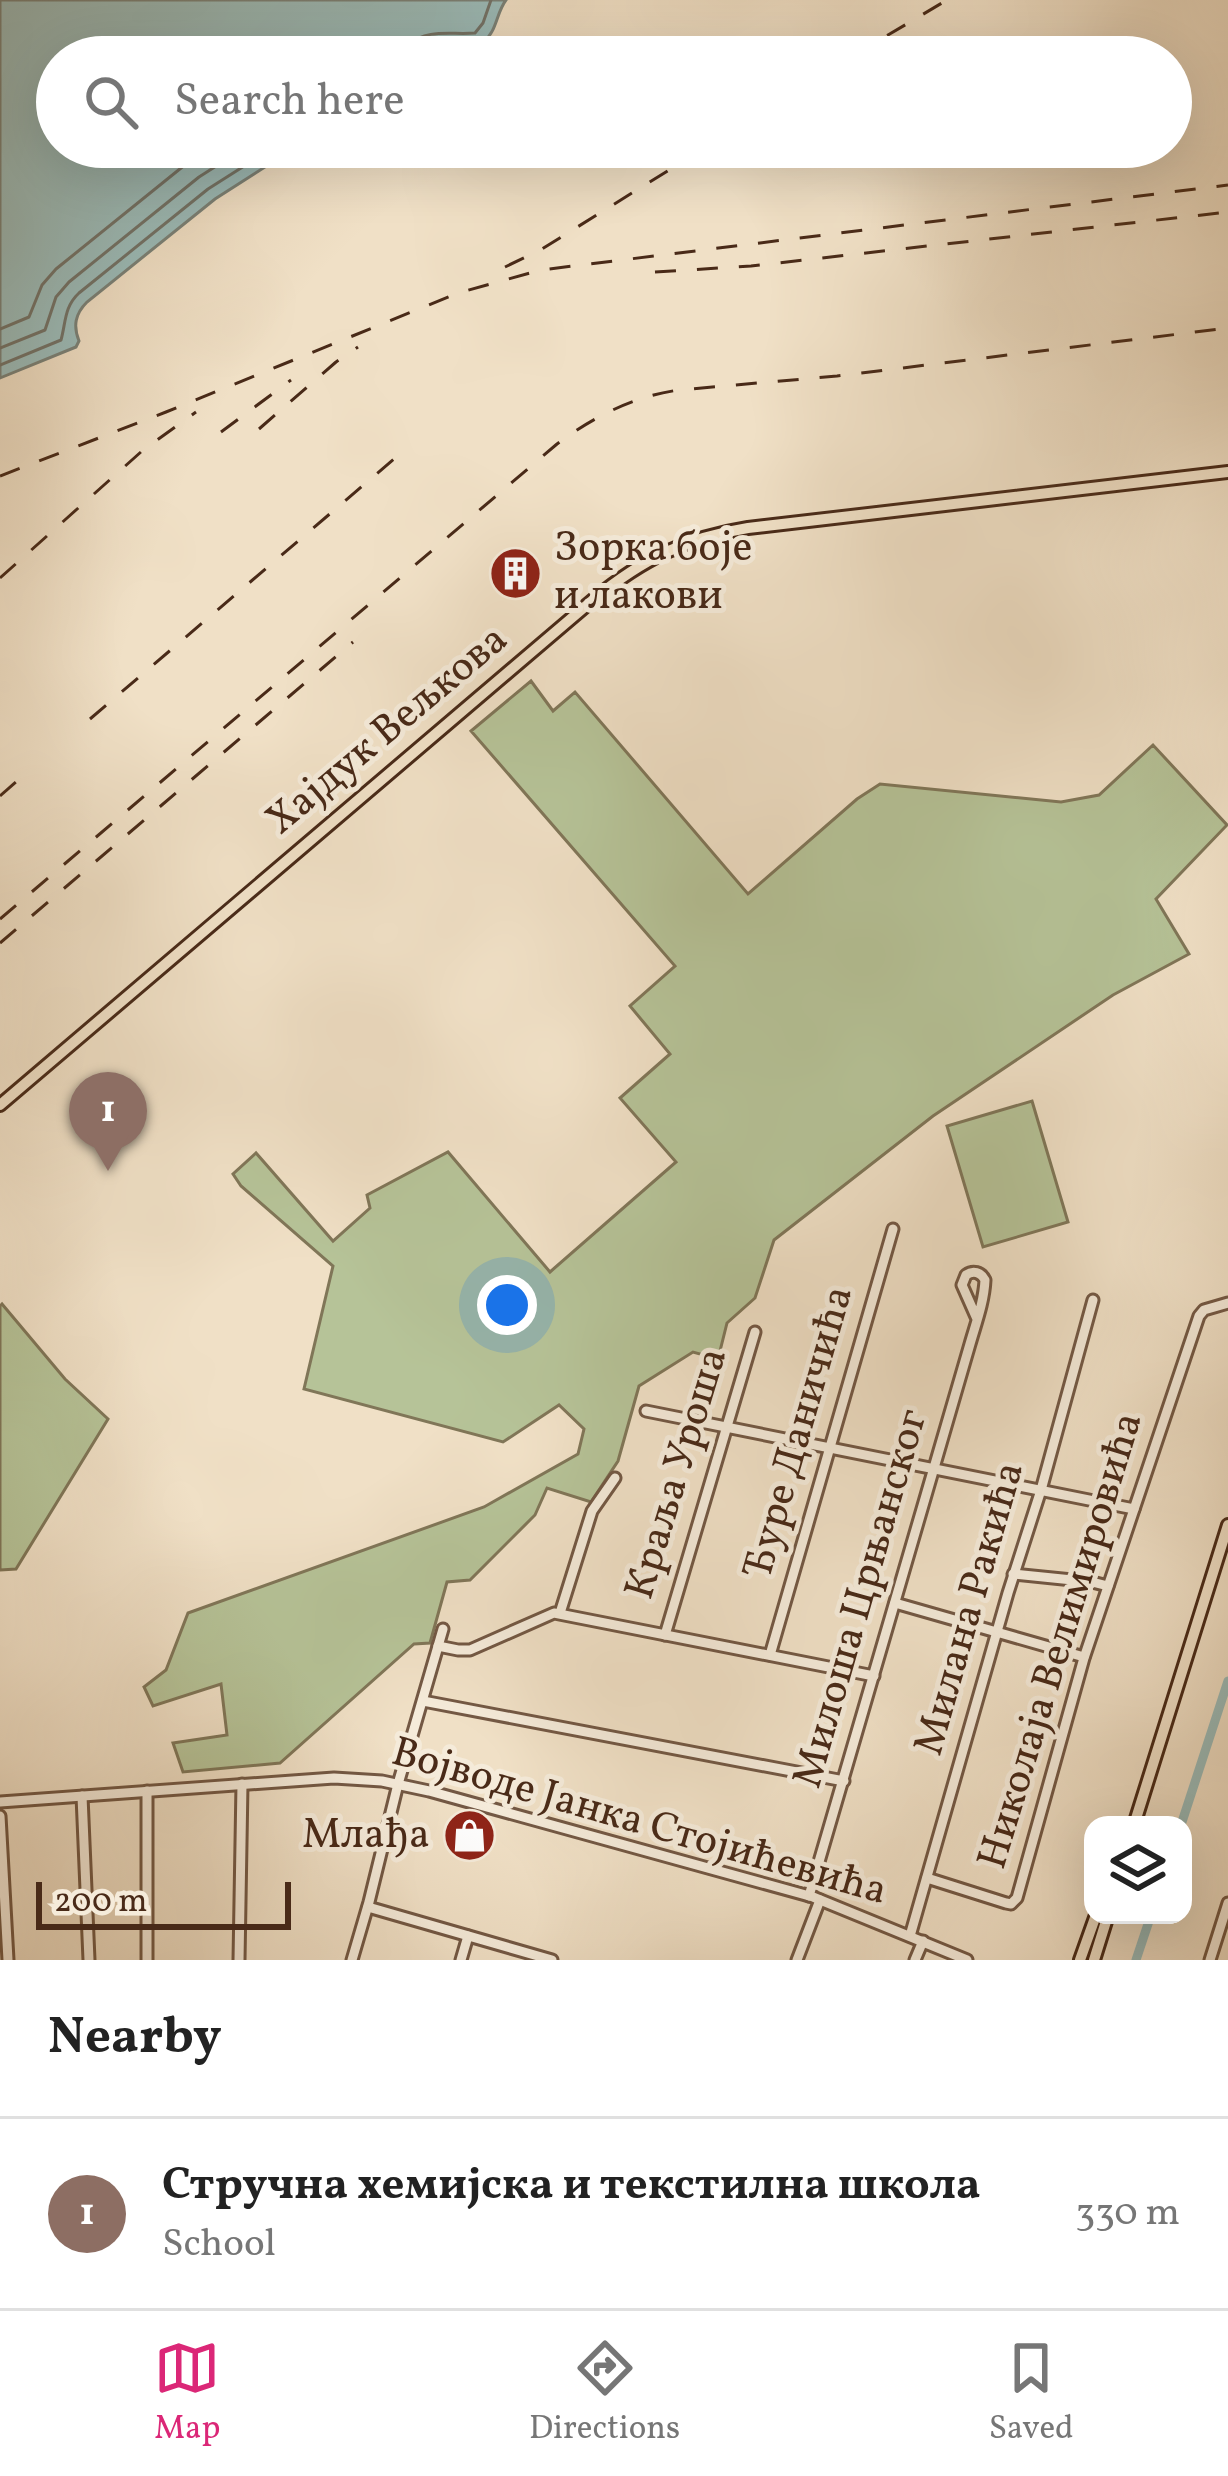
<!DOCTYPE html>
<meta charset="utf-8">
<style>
body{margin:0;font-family:Vollkorn,serif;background:#f2f2f2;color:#222}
.controls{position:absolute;right:36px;bottom:36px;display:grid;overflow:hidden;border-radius:24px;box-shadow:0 12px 48px #0002}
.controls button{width:108px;height:108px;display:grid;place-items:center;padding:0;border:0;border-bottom:3px solid #e0e0e0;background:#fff;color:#222;font:60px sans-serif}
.scale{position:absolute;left:36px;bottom:30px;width:255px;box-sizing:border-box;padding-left:12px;border:6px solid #492a18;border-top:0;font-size:33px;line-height:42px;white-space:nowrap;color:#492a18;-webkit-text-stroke:9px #f5ebda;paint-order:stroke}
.you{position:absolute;left:507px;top:1305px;width:42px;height:42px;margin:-30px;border:9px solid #fff;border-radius:50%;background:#1a73e8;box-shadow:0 0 0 18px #1a73e833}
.badge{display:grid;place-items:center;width:78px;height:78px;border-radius:50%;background:#db2777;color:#fff;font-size:39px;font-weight:700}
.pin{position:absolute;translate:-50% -99px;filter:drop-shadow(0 3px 6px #0008)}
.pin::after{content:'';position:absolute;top:63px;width:42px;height:36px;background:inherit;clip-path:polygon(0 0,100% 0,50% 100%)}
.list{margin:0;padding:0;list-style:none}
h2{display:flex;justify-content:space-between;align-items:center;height:156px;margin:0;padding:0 48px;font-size:51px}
h2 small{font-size:39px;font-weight:400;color:#767676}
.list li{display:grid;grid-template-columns:78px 1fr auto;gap:36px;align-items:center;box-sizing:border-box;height:192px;padding:0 48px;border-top:3px solid #e0e0e0}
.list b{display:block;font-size:45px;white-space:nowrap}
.list p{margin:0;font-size:39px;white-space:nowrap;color:#767676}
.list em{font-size:39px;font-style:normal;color:#767676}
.icon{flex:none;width:66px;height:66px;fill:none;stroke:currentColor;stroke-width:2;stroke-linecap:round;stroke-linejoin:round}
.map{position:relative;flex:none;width:1228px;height:1960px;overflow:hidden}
.search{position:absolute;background:#fff;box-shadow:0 12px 48px #0002;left:36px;right:36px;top:36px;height:132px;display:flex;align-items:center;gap:30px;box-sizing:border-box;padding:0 42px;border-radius:66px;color:#767676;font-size:45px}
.sheet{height:348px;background:#fff}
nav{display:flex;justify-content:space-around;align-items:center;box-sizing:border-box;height:168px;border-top:3px solid #e0e0e0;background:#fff;font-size:33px;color:#767676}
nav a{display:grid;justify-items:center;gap:6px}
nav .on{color:#db2777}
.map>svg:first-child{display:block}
.green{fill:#b6c398;stroke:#807658;stroke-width:3}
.water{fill:#9bbcba;stroke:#7a8279;stroke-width:3}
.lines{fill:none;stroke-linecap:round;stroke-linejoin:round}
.shore{stroke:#727369;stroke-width:3}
.canal{stroke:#9bbcba;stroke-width:9}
.minor-casing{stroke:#735844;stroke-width:15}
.major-casing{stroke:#492a18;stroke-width:16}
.minor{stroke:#f5ebda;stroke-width:9}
.major{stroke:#f0e0c6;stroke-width:10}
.rail{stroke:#492a18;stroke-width:3;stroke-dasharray:21 21;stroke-linecap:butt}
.labels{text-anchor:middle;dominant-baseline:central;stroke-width:10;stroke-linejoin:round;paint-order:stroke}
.poi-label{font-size:42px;fill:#492a18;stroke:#f5ebda;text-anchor:start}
.street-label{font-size:42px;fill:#492a18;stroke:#f5ebda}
</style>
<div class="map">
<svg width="1228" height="1960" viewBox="0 0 1228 1960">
<rect width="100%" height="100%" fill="#f0e0c6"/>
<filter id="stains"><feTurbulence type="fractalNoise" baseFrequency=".00167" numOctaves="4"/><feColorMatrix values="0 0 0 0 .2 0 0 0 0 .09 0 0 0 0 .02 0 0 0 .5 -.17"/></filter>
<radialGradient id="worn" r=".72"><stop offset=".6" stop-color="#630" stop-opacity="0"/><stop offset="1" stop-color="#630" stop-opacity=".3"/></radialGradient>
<g class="green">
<path d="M531,681L553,711L575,692L748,894L857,799L880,784L1061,802L1099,795L1153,745L1227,825L1156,899L1189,954L1113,995L933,1116L774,1240L755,1298L727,1323L718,1359L693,1352L639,1386L618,1461L591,1502L547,1488L535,1515L470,1580L447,1582L430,1643L414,1644L280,1763L183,1772L173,1743L227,1735L221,1684L153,1706L144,1687L166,1670L188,1613L484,1507L578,1454L584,1429L559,1405L503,1442L304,1389L333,1266L241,1186L233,1174L256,1153L333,1241L370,1208L367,1195L448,1152L550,1272L676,1162L620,1098L670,1054L630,1006L675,966L471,731Z"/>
<path d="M1032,1101L1068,1222L983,1247L947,1126Z"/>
<path d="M2,1304L65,1379L108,1419L16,1569L0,1570V1306Z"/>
</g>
<path class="water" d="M0,0H506C496,13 497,32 483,42C469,54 443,41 426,47C421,48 413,54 409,57H57V147H296L215,199L87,302C75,314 73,326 79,341L76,347L0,378Z"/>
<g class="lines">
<g class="shore">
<path d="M404,57L407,45C429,28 450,35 475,33L483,23L491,0"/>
<path d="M0,329L29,317L42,285L56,269L186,164L213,147"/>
<path d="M0,348L45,330L56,297L69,282L199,177L246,147"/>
<path d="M0,365L61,340C66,322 64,307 79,293L208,189L274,147"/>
</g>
<g class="canal">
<path d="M1181,1825L1228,1681"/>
<path d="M1136,1960L1151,1915"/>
</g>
<defs>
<g id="minor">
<path d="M646,1411L1134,1509"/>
<path d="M1013,1574L1092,1582L1108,1586"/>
<path d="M895,1603L1084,1657"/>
<path d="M560,1613L592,1511L615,1478"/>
<path d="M665,1635L755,1332"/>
<path d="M438,1646L458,1650H470L554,1613L874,1676"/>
<path d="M770,1655L893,1229"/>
<path d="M423,1701L844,1781"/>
<path d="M82,1796L89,1960"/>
<path d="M0,1802L334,1778L382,1781L429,1791L813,1897L967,1960"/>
<path d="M0,1816L8,1960"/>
<path d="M927,1878L1006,1903L1011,1904L1017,1898L1084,1658L1199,1316L1204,1310L1228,1303"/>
<path d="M809,1896C864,1713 916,1528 970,1344C976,1323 984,1302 985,1280C981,1272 973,1270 966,1275L962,1285L977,1319"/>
<path d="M368,1907L552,1960"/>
<path d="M910,1936L1008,1593L1041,1490L1093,1300"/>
<path d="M147,1960V1791"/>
<path d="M239,1960L242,1784"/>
<path d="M352,1960L369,1902L398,1784L443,1629"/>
<path d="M461,1960L468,1936"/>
<path d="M797,1960L820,1900"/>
<path d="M915,1960L923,1941"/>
<path d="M1210,1960L1228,1903"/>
</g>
<g id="major">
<path d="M0,1105L594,599C643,559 685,538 748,528L1228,472"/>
<path d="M1134,1825L1228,1525"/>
<path d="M1080,1960L1096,1915"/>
<path d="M1094,1960L1108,1915"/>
</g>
</defs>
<use href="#minor" class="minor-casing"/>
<use href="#major" class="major-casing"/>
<use href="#minor" class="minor"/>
<use href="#major" class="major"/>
<g class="rail">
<path d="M851,57L947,0"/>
<path d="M505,267L542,249L706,147"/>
<path d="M655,272L751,266L1228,212"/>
<path d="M259,429L336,362L358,347"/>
<path d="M221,432L291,380"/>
<path d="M0,476L166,412L458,293L541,270L1228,185"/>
<path d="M0,578L142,451L196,412"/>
<path d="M90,719L401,453"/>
<path d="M0,796L26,773"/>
<path d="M0,919L557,444C593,417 634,396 679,390L837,376L1228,328"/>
<path d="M0,943L353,642"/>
</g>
</g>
<defs>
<symbol id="building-disc" viewBox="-11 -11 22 22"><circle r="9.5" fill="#8f2418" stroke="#f5ebda"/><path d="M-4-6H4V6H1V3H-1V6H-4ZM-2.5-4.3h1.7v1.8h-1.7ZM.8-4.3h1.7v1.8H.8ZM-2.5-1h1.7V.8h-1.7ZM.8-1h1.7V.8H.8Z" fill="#fff"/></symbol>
<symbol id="shop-disc" viewBox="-11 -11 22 22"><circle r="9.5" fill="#8f2418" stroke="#f5ebda"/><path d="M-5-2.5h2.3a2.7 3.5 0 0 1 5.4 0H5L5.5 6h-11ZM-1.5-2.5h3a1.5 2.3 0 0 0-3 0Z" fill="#fff"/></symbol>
</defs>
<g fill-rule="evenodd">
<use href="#building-disc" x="486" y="544" width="59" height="59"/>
<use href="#shop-disc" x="440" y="1806" width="59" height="59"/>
</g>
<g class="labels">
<g class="poi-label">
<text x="554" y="549">Зорка боје<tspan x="554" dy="48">и лакови</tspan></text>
<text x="430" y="1836" text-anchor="end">Млађа</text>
</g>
<g class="street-label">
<text transform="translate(388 731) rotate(-40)">Хајдук Вељкова</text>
<text transform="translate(800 1433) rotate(-74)">Ђуре Даничића</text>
<text transform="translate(678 1474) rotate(-73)">Краља Уроша</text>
<text transform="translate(862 1599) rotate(-74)">Милоша Црњанског</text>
<text transform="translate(971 1609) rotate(-74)">Милана Ракића</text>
<text transform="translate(1062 1641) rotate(-73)">Николаја Велимировића</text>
<text transform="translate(639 1823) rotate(16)">Војводе Јанка Стојићевића</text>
</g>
</g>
<rect width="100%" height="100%" filter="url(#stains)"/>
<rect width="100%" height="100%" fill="url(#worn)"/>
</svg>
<div class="controls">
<button><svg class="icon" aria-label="layers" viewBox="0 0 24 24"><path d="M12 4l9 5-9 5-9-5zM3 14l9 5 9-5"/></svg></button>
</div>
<div class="scale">200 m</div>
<div class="you"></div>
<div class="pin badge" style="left:108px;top:1171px;background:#8d6e63">1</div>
<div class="search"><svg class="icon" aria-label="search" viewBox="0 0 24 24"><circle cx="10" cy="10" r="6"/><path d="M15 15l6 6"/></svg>Search here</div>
</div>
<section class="sheet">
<h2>Nearby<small></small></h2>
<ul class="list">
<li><span class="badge" style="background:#8d6e63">1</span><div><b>Стручна хемијска и текстилна школа</b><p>School</p></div><em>330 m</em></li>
</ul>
</section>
<nav>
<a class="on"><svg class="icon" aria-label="map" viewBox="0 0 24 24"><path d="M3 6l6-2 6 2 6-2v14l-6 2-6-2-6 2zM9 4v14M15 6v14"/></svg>Map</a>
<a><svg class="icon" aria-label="directions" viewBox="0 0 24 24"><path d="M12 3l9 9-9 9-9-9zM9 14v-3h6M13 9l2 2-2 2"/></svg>Directions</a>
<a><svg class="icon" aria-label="saved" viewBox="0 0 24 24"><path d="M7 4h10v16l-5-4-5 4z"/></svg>Saved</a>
</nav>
